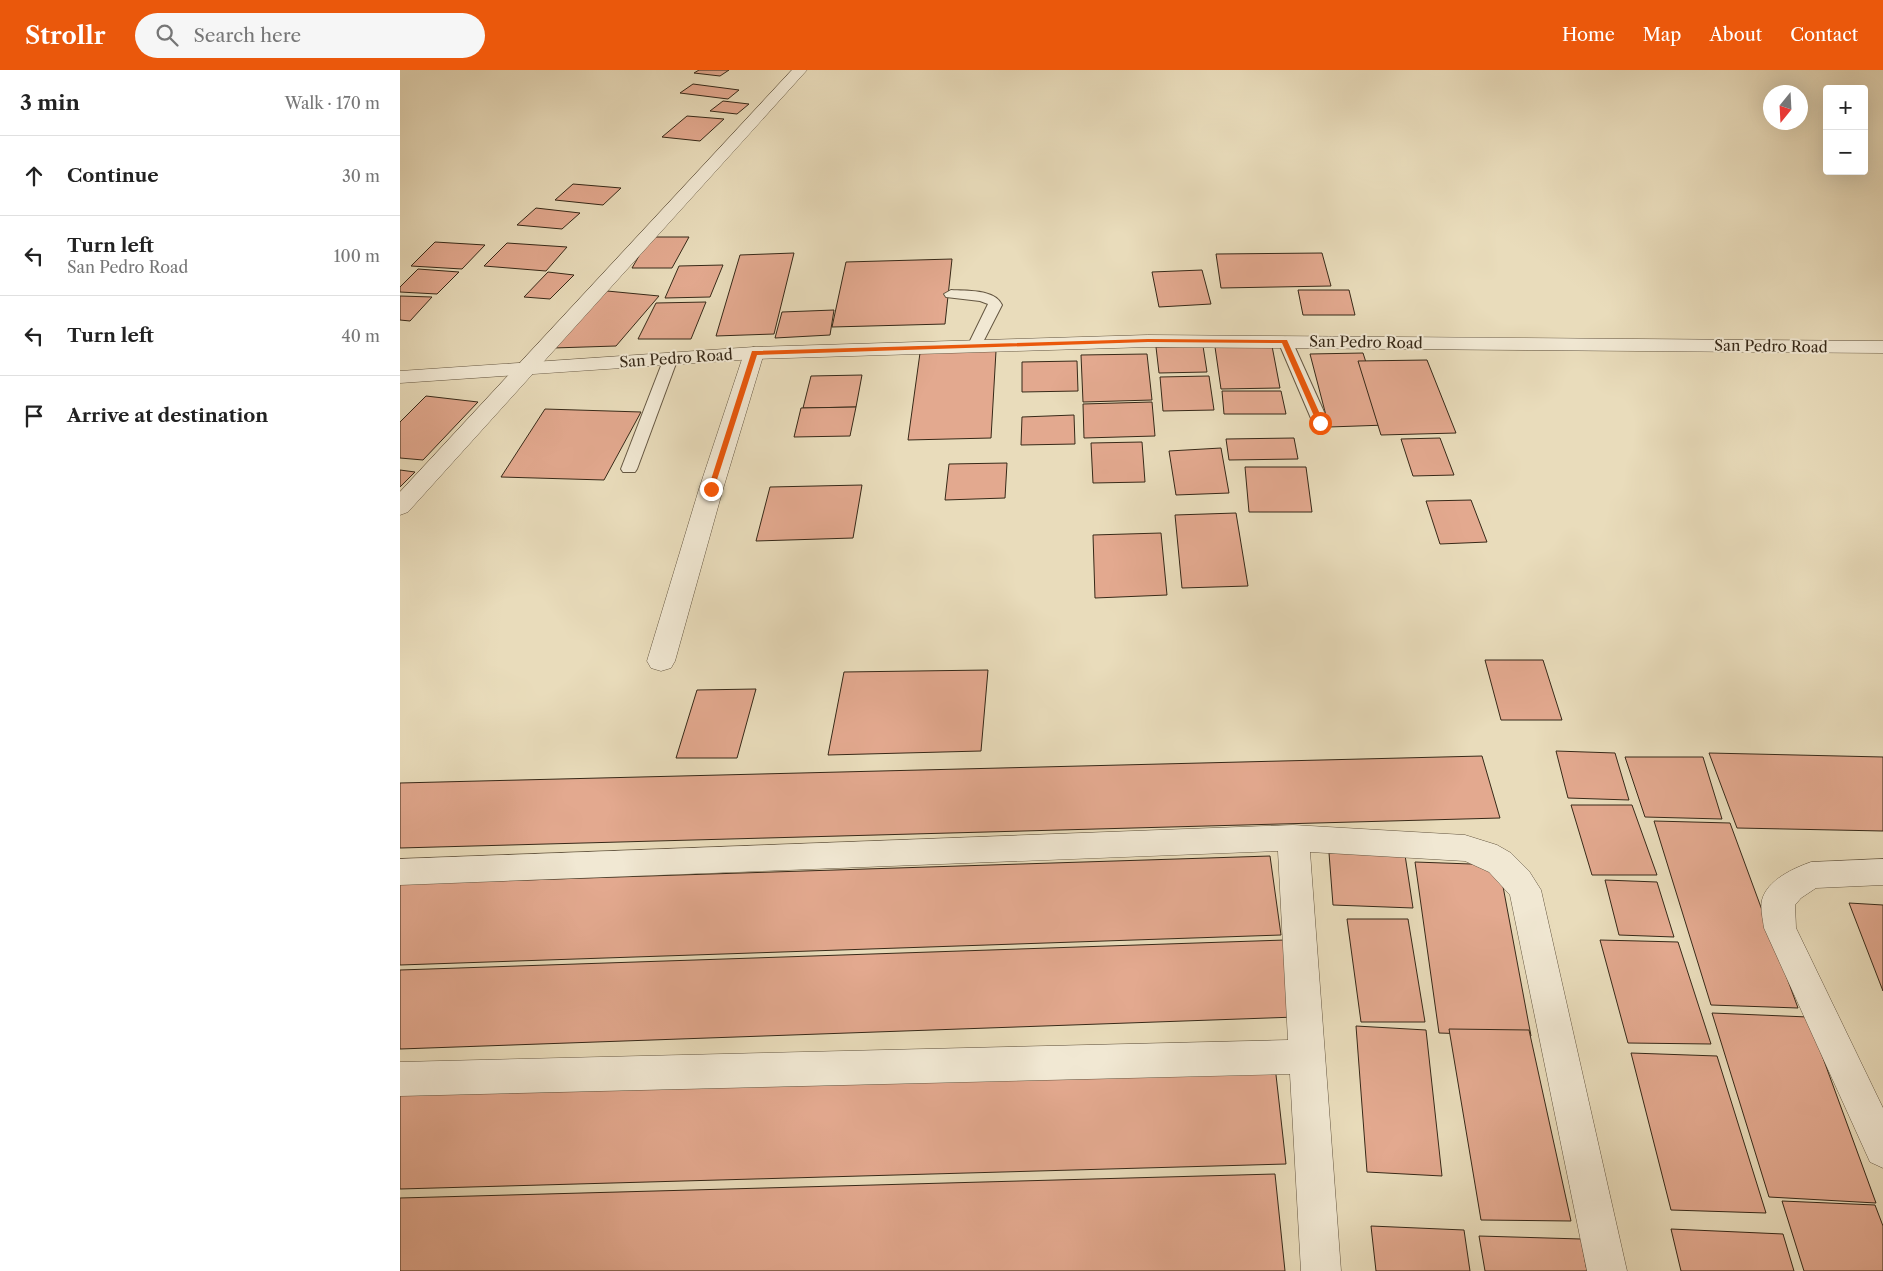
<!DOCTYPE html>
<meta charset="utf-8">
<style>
body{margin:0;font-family:"Libre Caslon Text",serif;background:#f6f6f6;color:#222}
.controls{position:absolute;right:15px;top:15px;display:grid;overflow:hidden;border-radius:5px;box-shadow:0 5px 20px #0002}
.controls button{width:45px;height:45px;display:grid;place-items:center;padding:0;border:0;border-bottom:1px solid #e0e0e0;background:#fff;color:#222;font:25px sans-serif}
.compass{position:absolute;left:1363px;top:15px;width:45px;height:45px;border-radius:50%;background:#fff;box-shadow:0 5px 20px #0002;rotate:198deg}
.stop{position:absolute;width:15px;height:15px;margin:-11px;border:4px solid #ea580c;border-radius:50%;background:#fff}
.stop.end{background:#ea580c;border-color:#fff;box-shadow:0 1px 5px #0008}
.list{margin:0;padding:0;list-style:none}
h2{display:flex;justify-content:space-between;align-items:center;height:65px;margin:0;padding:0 20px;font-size:21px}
h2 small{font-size:16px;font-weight:400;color:#767676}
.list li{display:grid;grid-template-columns:32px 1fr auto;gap:15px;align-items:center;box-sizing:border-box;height:80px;padding:0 20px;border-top:1px solid #e0e0e0}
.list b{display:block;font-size:19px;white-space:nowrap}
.list p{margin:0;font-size:16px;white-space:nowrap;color:#767676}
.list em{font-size:16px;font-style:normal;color:#767676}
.icon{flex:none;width:28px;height:28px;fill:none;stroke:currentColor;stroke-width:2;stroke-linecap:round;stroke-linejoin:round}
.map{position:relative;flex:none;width:1483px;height:1201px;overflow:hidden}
header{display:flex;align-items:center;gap:30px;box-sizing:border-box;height:70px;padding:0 25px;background:#ea580c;color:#fff}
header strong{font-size:24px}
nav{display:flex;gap:28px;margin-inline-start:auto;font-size:18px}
.search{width:350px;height:45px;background:#f6f6f6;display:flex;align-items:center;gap:12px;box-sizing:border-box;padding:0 18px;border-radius:28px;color:#767676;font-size:19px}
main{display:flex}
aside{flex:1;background:#fff}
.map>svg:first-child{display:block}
.building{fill:#e3a98f;stroke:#372918}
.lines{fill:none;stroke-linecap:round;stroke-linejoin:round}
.service-casing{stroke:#645641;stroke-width:2}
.minor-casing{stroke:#645641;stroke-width:1}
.tertiary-casing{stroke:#645641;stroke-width:1}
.service{fill:#f1e8d3;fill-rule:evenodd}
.minor{fill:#f1e8d3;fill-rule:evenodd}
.tertiary{fill:#f1e8d3;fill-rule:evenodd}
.route{fill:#ea580c}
.labels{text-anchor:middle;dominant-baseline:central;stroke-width:4;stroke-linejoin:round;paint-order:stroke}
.far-street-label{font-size:15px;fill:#372918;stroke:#f1e8d3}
</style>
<header>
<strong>Strollr</strong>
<div class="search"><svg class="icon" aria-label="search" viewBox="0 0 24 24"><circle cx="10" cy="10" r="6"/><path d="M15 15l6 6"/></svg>Search here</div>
<nav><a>Home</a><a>Map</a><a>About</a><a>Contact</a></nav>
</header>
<main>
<aside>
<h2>3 min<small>Walk · 170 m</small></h2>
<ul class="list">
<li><svg class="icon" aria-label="ahead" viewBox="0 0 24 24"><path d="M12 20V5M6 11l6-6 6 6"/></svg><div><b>Continue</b></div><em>30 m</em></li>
<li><svg class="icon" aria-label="left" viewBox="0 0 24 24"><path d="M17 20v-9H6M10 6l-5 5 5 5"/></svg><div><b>Turn left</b><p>San Pedro Road</p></div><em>100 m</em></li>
<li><svg class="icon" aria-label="left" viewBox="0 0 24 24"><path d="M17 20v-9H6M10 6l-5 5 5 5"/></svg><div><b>Turn left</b></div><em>40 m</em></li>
<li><svg class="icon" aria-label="arrive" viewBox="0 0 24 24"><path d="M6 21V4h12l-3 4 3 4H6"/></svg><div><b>Arrive at destination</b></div></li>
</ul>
</aside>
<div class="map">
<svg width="1483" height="1201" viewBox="0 0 1483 1201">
<rect width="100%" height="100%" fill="#e9dcbb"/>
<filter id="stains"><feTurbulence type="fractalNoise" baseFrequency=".004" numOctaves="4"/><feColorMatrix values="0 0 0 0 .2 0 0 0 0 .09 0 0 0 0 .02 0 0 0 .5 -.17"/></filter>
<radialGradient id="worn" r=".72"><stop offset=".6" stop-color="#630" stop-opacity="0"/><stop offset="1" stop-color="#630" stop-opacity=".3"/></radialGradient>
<g class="building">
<path d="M299,0H329L320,6L294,3Z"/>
<path d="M293,14L339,20L328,29L280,23Z"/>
<path d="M323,31L349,34L337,44L310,41Z"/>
<path d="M287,46L324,49L300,71L262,67Z"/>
<path d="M173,114L221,118L203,135L155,130Z"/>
<path d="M136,138L180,143L162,159L117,155Z"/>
<path d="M250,167H289L272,198H232Z"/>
<path d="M35,172L85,175L62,199L11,196Z"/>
<path d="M107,173L167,177L146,201L84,196Z"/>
<path d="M394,183L374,264L316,266L340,185Z"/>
<path d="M922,183L931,216L821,218L816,184Z"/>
<path d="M552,189L545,254L432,257L446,192Z"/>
<path d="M323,195L310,227L265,228L279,196Z"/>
<path d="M18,199L59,202L37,224L0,222V217Z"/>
<path d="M802,200L811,234L759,237L752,202Z"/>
<path d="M148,202L174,205L150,229L124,227Z"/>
<path d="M898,220H949L955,245H903Z"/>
<path d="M207,221L259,226L216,276L153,278Z"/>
<path d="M0,226L32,227L10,251L0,250Z"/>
<path d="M306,232L291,269H238L256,233Z"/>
<path d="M434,240L430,265L375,268L382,242Z"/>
<path d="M803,276L807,302L759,303L756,277Z"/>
<path d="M872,276L880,318L821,319L815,277Z"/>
<path d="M596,281L591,368L508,370L520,283Z"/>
<path d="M963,283L986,355L929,357L910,284Z"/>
<path d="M747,284L752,330L683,332L681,285Z"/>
<path d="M1027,290L1056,363L981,365L958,291Z"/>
<path d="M677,291L678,321L622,322V292Z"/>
<path d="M462,305L456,337L403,338L411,306Z"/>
<path d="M809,306L814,340L763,341L760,307Z"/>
<path d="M822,321H881L886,344H824Z"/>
<path d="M26,326L78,332L23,390L0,388V352Z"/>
<path d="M752,332L755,366L684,368L683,334Z"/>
<path d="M456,337L450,366L394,367L401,338Z"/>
<path d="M145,339L241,342L204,410L101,407Z"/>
<path d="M674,345L675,374L621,375L622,347Z"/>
<path d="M894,368L898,389L829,390L826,369Z"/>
<path d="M1040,368L1054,405L1013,406L1001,369Z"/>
<path d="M742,372L745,412L693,413L691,373Z"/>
<path d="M821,378L829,423L776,425L769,381Z"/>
<path d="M607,393L605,428L545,430L549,394Z"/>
<path d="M845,397H906L912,442H849Z"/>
<path d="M0,400L15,402L0,417Z"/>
<path d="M462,415L453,468L356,471L370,417Z"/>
<path d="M1071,430L1087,472L1040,474L1026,431Z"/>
<path d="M836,443L848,516L782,518L775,445Z"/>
<path d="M761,463L767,525L695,528L693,465Z"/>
<path d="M1085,590H1143L1162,650H1101Z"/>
<path d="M588,600L581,681L428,685L444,602Z"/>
<path d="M356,619L337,688H276L297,620Z"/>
<path d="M1156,681L1215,683L1229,730L1168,728Z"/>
<path d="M1309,683L1483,687V761L1337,758Z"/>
<path d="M1082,686L1100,748L0,778V713Z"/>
<path d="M1225,687H1303L1322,749L1245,747Z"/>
<path d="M1171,735H1232L1257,805H1192Z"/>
<path d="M1254,751L1330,753L1398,938L1311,935Z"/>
<path d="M929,783L1005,785L1013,838L933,835Z"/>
<path d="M870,786L881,865L0,895V814Z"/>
<path d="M1015,792L1099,795L1131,966L1039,963Z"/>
<path d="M1205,810L1257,812L1274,867L1219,865Z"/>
<path d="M1449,833L1483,835V921Z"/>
<path d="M947,849H1008L1025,952H961Z"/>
<path d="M885,870L896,947L0,979V900Z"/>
<path d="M1200,870L1278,872L1311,974L1228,973Z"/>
<path d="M1312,943L1408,947L1476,1133L1369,1127Z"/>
<path d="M956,956L1026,960L1042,1106L967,1102Z"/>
<path d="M1049,959L1129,960L1171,1151L1081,1150Z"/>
<path d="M1231,983L1317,986L1366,1143L1271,1140Z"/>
<path d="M875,996L886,1094L0,1119V1019Z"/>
<path d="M875,1104L885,1201H0V1128Z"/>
<path d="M1382,1131L1475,1135L1483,1156V1201H1404Z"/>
<path d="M971,1156L1064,1160L1070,1201H976Z"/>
<path d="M1271,1159L1383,1164L1394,1201H1281Z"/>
<path d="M1079,1166L1181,1169L1187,1201H1085Z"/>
</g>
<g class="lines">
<defs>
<g id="service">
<path d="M551,220C566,221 595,219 602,235L580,278L575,279L568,275L588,234L580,231L546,227L544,224Z"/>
<path d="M885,267L892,271L929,353L926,356H916L913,353L878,271Z"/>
<path d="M271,284L276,285L278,288L237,399L235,402H223L221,399L264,288L266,285Z"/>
</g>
<g id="minor">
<path d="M392,0H407L8,442L0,445V422Z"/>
<path d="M354,277L361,279L364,283L323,419L275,591L271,598L261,601L251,598L247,591L299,419L344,283L347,279Z"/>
<path d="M893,755L1065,765L1097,775L1111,783L1129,801L1141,820L1227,1201H1187L1110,825L1089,802L1065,791L910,782L941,1201H901L890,1004L0,1026V992L888,970L878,781L0,815V789Z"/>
<path d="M1483,789V815L1416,818L1401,828L1395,835L1396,858L1483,1038V1098L1470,1092L1364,858C1363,850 1360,838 1362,830C1367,810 1394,798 1411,792Z"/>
</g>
<path id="tertiary" d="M748,265L1483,271V283L748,277L354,289L0,313V301L354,277Z"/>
</defs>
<use href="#service" class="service-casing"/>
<use href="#minor" class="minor-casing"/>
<use href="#tertiary" class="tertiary-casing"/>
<use href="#service" class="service"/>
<use href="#minor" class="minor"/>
<use href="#tertiary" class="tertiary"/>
</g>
<path class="route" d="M748,269L887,270L924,353L920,355L917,353L882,273L748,272L357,285L314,419L311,421L308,419L352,281Z"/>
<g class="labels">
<g class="far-street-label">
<text transform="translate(966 272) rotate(1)">San Pedro Road</text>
<text transform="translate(1371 276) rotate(1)">San Pedro Road</text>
<text transform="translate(276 288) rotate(-4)">San Pedro Road</text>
</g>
</g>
<rect width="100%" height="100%" filter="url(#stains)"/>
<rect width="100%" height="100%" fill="url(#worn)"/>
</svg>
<div class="controls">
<button>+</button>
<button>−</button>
</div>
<svg class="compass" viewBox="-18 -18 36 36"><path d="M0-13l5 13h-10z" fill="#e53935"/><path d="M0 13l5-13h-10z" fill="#767676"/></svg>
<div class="stop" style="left:920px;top:353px"></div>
<div class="stop end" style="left:311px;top:419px"></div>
</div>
</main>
